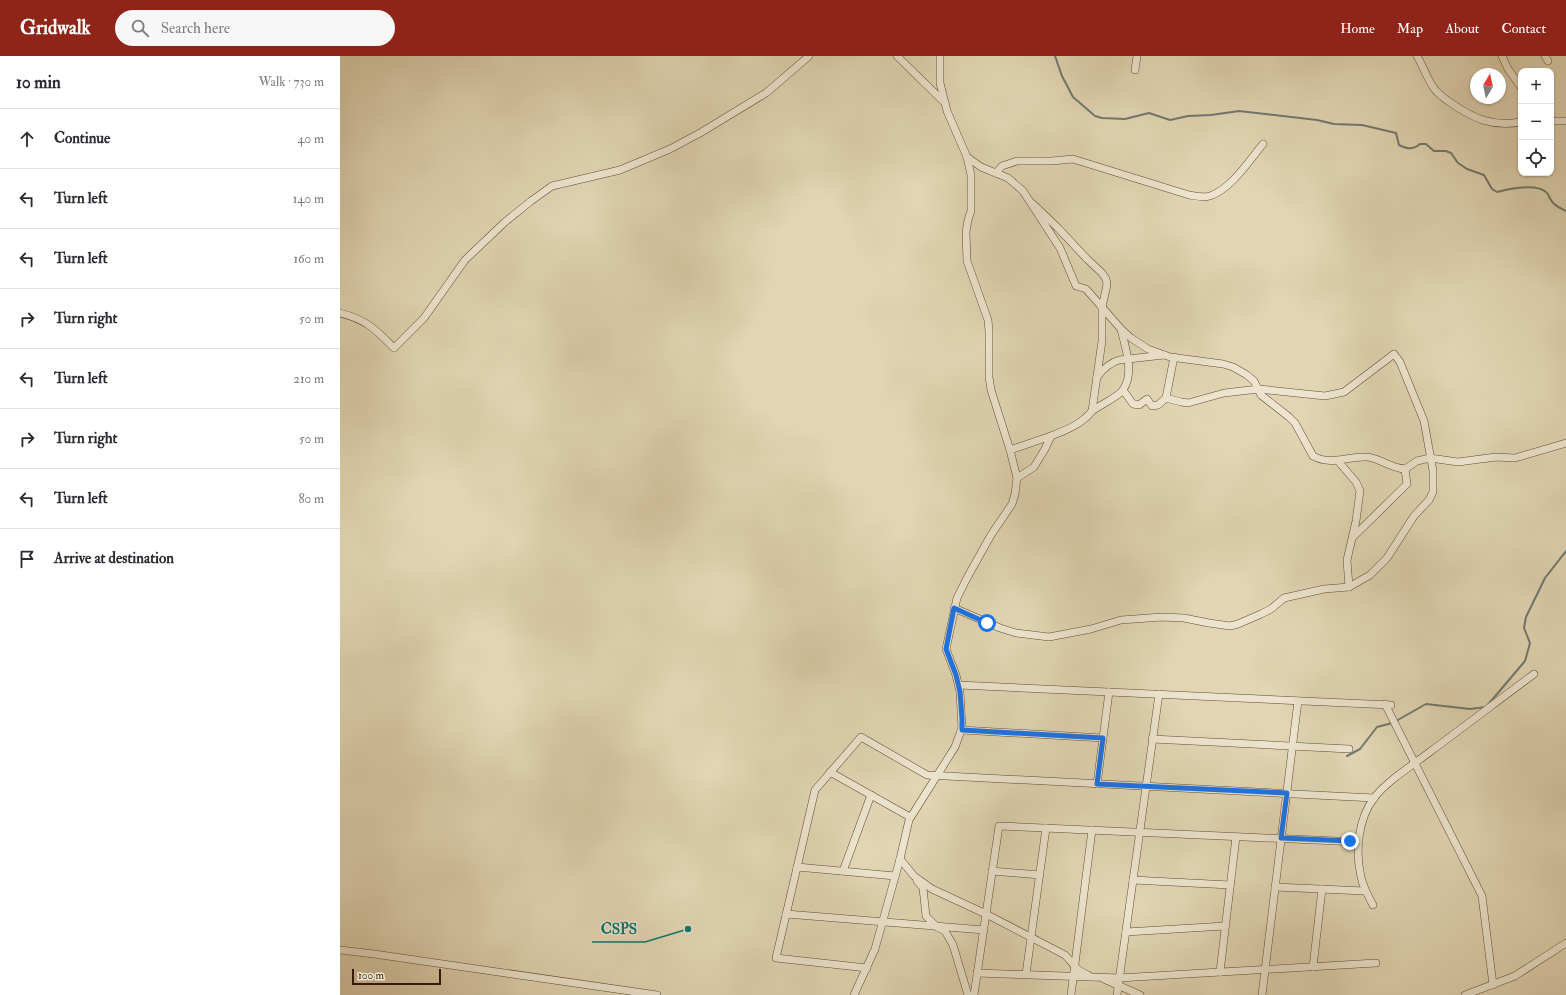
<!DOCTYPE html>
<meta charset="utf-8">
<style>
body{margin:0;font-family:"IM FELL Double Pica",serif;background:#f7f7f7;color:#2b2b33}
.controls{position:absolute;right:12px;top:12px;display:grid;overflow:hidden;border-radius:8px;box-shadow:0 1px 3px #0004}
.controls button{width:36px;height:36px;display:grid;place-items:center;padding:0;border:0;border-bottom:1px solid #e1e1e2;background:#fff;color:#2b2b33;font:20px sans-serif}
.compass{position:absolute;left:1130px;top:12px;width:36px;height:36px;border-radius:50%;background:#fff;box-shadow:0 1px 3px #0004;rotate:9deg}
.scale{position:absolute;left:12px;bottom:10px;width:89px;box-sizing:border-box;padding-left:4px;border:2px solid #381b04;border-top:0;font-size:11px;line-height:14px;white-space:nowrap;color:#381b04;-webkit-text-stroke:3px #ece4ce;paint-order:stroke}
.stop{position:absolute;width:12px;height:12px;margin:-9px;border:3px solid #1a73e8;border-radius:50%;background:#fff}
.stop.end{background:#1a73e8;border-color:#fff;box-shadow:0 1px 4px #0008}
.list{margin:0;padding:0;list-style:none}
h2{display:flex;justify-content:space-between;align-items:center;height:52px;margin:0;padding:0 16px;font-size:17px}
h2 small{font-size:13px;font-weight:400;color:#7c7c81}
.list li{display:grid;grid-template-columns:26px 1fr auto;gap:12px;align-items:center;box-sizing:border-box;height:60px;padding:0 16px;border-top:1px solid #e1e1e2}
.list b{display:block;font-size:15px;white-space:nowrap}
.list em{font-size:13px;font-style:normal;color:#7c7c81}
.icon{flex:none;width:22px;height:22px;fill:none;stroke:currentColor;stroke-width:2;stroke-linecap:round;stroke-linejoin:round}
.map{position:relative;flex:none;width:1226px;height:939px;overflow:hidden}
header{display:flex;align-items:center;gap:24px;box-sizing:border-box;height:56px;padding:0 20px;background:#8f2418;color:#fff}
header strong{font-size:19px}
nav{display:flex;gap:22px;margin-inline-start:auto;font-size:14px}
.search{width:280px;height:36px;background:#f7f7f7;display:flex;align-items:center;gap:10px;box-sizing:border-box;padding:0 14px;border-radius:22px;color:#7c7c81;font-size:15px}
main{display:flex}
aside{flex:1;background:#fff}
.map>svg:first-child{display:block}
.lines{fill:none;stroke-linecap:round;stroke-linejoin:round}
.stream{stroke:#71796e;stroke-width:2}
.minor-casing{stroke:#624a30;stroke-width:8}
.minor{stroke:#ece4ce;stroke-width:7}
.route{stroke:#1a73e8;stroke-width:5}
.leader{fill:none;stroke:#0f766e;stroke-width:1.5}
.callout-dot{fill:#0f766e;stroke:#ece4ce;stroke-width:1.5}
.callout-label{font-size:15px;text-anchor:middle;font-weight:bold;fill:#0f766e;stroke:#ece4ce;stroke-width:3;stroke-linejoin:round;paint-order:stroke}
</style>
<header>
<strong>Gridwalk</strong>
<div class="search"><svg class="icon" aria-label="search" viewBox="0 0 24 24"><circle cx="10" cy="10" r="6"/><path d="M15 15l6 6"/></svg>Search here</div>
<nav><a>Home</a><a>Map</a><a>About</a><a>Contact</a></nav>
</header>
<main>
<aside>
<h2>10 min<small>Walk · 730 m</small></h2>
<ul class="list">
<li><svg class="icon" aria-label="ahead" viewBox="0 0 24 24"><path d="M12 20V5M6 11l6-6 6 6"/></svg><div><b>Continue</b></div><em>40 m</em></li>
<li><svg class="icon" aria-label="left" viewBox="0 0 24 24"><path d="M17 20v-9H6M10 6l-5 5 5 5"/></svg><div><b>Turn left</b></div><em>140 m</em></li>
<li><svg class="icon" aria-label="left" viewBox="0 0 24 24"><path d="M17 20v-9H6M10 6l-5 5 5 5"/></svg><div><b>Turn left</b></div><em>160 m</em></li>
<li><svg class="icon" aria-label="right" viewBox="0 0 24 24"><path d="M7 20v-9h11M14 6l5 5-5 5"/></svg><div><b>Turn right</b></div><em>50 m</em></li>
<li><svg class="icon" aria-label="left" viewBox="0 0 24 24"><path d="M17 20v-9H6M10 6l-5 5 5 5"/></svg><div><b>Turn left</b></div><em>210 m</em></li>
<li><svg class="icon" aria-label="right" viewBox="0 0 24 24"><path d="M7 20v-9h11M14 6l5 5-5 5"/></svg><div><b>Turn right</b></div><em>50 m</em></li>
<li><svg class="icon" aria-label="left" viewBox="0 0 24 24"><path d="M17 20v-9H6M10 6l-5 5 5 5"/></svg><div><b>Turn left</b></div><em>80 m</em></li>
<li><svg class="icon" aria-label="arrive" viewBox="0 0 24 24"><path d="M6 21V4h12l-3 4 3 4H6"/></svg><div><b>Arrive at destination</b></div></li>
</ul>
</aside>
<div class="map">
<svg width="1226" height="939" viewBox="0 0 1226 939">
<rect width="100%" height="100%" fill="#e1d5b3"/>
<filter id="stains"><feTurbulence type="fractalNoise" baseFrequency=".005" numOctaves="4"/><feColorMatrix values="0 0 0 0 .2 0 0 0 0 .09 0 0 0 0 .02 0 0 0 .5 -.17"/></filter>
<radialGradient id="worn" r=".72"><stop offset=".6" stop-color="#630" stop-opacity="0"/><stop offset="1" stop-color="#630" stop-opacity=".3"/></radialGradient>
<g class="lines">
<g class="stream">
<path d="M715,0L722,20L733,41L755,60L762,62L785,63L809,57L830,64L848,60L871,59L899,55L977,64L994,68L1022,69L1056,77L1059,89C1067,93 1073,94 1080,88H1086L1094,95H1106L1111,97L1118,107L1127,113L1144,119L1152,133L1157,136C1169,133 1195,127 1206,136C1209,138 1209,142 1211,144C1214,150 1220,152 1226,155"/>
<path d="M1056,665L1086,648L1130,653L1146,651L1185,605L1190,587L1184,572L1186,561L1205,522L1226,495"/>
<path d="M1007,700L1020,693L1037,671L1052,667"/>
</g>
<defs>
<g id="minor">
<path d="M557,0L605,47"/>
<path d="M1077,0C1083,10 1087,22 1093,31C1097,37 1105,43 1111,47C1134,63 1153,71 1181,66"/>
<path d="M1162,0L1168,13L1181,31"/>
<path d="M1205,0L1208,5"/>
<path d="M795,14L797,0"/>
<path d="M1211,65H1226"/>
<path d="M627,101L641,111L668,122L683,135L720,192L736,230L746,233L781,273L791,282L808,293L830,301L883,308L893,311L907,319L914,325L921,339L949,361L955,367L973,400C991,410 1008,400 1026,401C1038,401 1050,412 1065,413L1077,405L1090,402L1118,406L1156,401L1175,402L1226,387"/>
<path d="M656,117L662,110L677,105H712L733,103L849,139C856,140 863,142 870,140C891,133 909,105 923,88"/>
<path d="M0,257C27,264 35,273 54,292L84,262L125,204L165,166L191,145L212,130L280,114L330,93L360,77L426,37L469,0"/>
<path d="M757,321C763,313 769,307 779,304L824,299"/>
<path d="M783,334L793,348L799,349L807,343L812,350L818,349L826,342L834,301"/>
<path d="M752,355C760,349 778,341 783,334C795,317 785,291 781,273"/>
<path d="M670,394L711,380"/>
<path d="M998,405L1016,426L1020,435L1016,465L1007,504L1009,531"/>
<path d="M677,422L694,411L705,393L711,380C726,374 742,368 752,355L762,285V251L767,229L766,223L762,217L747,203L718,172L693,148"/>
<path d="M1013,481L1067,428L1065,413"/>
<path d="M614,552L660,572L676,577L709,581L751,573L781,564L822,561L844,562L869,567L890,570L898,568L921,558L931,553L944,542L984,533L1009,531L1030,519L1047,502L1074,460L1089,444L1093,436V415L1084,365L1060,306L1054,298L1004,336L985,340L919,333L884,337L848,347L841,346L826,342"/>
<path d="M619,629L1051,649"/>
<path d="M1045,648L1142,840L1153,929"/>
<path d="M621,674L763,682"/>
<path d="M812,683L1009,693"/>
<path d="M490,716L570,761"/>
<path d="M757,728L769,636"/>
<path d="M560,803L574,820L592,833L646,858L725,899C735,909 734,913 748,919"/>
<path d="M457,811L555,820"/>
<path d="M503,815L531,739"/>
<path d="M652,815L700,819"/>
<path d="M793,824L890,829"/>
<path d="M577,825L583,832L586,860L597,871L605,875L613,889L628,939"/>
<path d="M935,831L1025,835"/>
<path d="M1033,849C1028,840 1023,831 1021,821C1015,796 1018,763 1034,742C1048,724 1073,709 1091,695C1125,670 1159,644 1194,618"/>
<path d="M446,858L644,874"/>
<path d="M786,876L885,870"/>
<path d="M0,894L34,898L317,939"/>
<path d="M973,911L982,833"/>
<path d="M527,912L436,902L475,734L521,681L587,719L1034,742"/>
<path d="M880,916L896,781"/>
<path d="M637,917L779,922L1036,907"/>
<path d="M686,918L706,772"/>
<path d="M764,923L800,939"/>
<path d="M514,939L535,893L560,803L569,764L615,691L622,672L620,636L616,619L606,593L617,542L627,522L651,479L672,448L675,438L677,422L670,394L651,334L649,321V275L648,264L627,205L626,176L628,164L631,155V119L627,101L607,55L600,27V0"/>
<path d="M634,939L659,770L1019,786"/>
<path d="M731,939L752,774"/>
<path d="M777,939L819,638"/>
<path d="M922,939L958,645"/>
<path d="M1125,939L1175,920L1226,887"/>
</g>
</defs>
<use href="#minor" class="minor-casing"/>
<use href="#minor" class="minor"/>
</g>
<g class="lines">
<path class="route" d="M647,567L614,552L606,593L616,619L620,636L622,663V674L763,682L757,728L947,737L941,782L1010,785"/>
</g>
<path class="leader" d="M348 873L305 886H252"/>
<circle class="callout-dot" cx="348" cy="873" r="4"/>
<g class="callout-label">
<text x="279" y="878">CSPS</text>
</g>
<rect width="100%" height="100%" filter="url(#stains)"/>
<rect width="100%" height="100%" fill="url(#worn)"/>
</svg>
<div class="controls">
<button>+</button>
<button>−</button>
<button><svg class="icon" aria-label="locate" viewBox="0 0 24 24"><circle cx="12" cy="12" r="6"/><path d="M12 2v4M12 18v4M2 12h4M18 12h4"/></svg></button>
</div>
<svg class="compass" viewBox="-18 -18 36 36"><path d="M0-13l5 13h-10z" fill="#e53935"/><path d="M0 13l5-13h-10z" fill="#7c7c81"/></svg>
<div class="scale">100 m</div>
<div class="stop" style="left:647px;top:567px"></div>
<div class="stop end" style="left:1010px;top:785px"></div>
</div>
</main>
